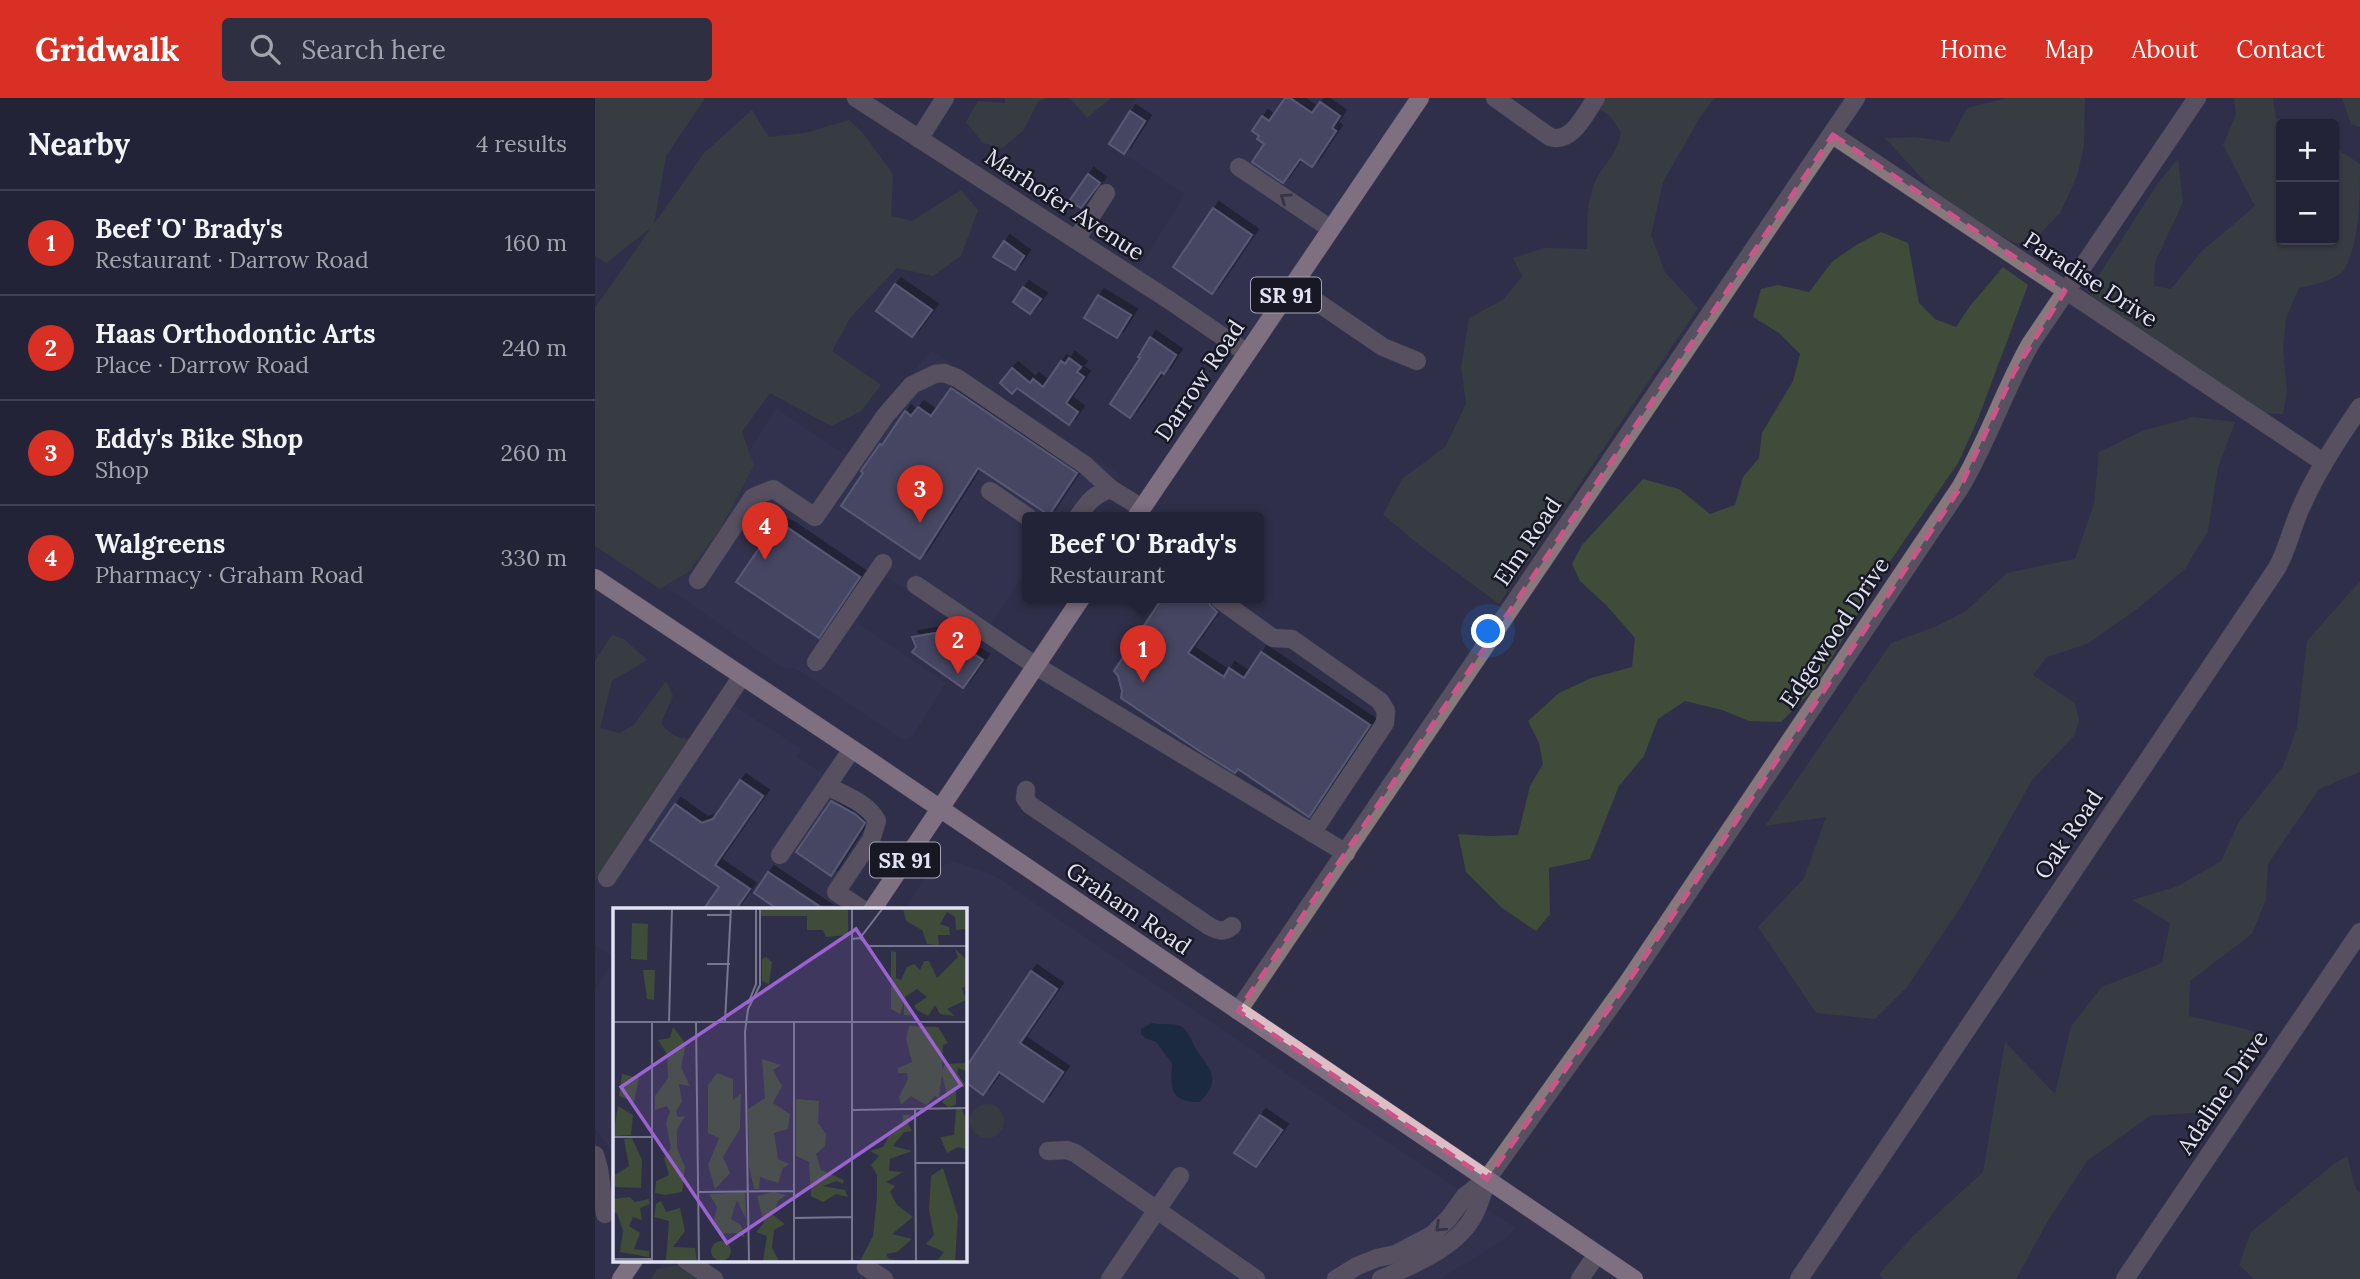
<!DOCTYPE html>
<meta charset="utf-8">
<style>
body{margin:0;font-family:Lora,serif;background:#2f2f42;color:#f1f3f6}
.controls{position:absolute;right:21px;top:21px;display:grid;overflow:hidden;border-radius:7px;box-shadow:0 2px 5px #0004}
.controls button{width:63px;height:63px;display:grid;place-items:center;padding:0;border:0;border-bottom:2px solid #404052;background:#232337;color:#f1f3f6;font:35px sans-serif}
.you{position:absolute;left:894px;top:534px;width:24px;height:24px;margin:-18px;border:5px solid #fff;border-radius:50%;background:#1a73e8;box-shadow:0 0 0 10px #1a73e833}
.badge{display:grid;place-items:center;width:46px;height:46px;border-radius:50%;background:#d93025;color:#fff;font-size:23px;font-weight:700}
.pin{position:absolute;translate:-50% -58px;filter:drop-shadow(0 2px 4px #0008)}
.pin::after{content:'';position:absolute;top:37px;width:24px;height:21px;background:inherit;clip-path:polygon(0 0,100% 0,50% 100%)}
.popup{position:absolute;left:427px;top:414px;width:242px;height:91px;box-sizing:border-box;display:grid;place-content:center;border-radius:7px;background:#232337;filter:drop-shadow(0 2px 5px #0005);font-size:23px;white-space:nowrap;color:#a3a4ad}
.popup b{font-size:26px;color:#f1f3f6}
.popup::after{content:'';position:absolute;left:50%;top:100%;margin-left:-14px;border:14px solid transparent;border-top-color:#232337}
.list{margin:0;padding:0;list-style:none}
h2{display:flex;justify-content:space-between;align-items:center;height:91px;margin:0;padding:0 28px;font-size:30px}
h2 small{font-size:23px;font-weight:400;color:#a3a4ad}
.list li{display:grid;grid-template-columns:46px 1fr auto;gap:21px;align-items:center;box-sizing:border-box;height:105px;padding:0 28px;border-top:2px solid #404052}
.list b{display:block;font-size:26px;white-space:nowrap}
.list p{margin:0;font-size:23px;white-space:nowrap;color:#a3a4ad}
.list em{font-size:23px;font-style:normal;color:#a3a4ad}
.icon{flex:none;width:38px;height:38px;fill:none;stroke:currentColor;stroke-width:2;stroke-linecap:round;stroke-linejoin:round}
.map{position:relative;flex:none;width:1765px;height:1181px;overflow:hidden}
header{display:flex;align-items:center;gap:42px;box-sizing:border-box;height:98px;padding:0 35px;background:#d93025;color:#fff}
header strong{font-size:33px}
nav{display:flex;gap:38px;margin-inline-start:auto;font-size:24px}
.search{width:490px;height:63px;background:#2f2f42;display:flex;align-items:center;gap:18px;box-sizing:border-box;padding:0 24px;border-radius:7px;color:#a3a4ad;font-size:26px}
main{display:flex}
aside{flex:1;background:#232337}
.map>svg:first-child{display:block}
.built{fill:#353556}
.green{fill:#3f4c39}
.water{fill:#032532}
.building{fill:#626381;stroke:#898baa;stroke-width:2;filter:url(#shadow)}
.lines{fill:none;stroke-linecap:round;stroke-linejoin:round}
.minor-casing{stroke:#4b4c64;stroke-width:19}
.major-casing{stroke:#4b4c64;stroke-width:19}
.minor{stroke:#88787c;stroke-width:18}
.major{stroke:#ddbdc6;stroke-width:18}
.oneway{stroke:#3f3a43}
.marked{fill:none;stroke:#cb5589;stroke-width:5;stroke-dasharray:14 9;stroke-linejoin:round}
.labels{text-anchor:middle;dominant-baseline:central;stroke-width:5;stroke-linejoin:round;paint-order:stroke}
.shield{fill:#181824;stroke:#a5a5b5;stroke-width:2}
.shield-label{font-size:21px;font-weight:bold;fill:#e1e2f3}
.street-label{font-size:23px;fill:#e1e2f3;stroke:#181824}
.inset-road{fill:none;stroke:#76778d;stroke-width:2}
.view{fill:#9a63cf;fill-opacity:0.15;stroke:#9a63cf;stroke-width:3.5}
.inset-edge{fill:none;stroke:#e1e2f3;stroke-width:3.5}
</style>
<header>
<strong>Gridwalk</strong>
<div class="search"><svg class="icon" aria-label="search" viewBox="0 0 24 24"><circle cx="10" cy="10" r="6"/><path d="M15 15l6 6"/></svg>Search here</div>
<nav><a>Home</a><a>Map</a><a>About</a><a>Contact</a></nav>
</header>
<main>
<aside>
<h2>Nearby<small>4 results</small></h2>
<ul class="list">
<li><span class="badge">1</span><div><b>Beef 'O' Brady's</b><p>Restaurant · Darrow Road</p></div><em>160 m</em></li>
<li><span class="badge">2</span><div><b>Haas Orthodontic Arts</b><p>Place · Darrow Road</p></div><em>240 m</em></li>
<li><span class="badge">3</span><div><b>Eddy's Bike Shop</b><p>Shop</p></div><em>260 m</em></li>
<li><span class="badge">4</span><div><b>Walgreens</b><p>Pharmacy · Graham Road</p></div><em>330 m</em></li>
</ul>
</aside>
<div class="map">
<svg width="1765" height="1181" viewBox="0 0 1765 1181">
<defs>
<filter id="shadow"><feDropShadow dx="6" dy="-6" stdDeviation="0" flood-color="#0009"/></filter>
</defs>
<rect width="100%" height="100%" fill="#2f2f49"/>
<g class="built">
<path d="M541,0H825L656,260L539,179L590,96L512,45Z"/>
<path d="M336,252L524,376L494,419H433L432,471L386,542L291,479L261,524L351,585L317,639L308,642L200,570L190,571L72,490L181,310L251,357Z"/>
<path d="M124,598L206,651L202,659L281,711L289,723L288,736L276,763L242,812H19V860L0,847V774L4,777Z"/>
<path d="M359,763L400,778L920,1130L915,1137L846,1181H56L69,1162H369V812H309L334,774Z"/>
<path d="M19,862V1065L15,1051L0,1031V892Z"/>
<path d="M13,1119H19V1162H34L21,1181H0V1123Z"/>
</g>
<g class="green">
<path d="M0,0H110L71,58L59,126L109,55L157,12L174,39L210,35L254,22L267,34L298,76L296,118L317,123L366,92L383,112L366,158L338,178L302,170L255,220L237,253L286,287L266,313L236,328L175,295L147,334L159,367L124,433L92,475L65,491L0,448V210L56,130L11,165L0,158Z"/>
<path d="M410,0H452L443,3L429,32L407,50L388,45L371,24L383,3L410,5Z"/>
<path d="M475,0H516L492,20Z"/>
<path d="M988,0H1119L1104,21L1068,84L1056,137L1070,174L1103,210L904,506L818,442L788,416L807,381L850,349L871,306L866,269L874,220L909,201L927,178L918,160L949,150L992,151C992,130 991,104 1000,84C1009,65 1021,59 1026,35L1015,18Z"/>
<path d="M1412,0H1490L1489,48L1482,78L1465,115L1442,139L1422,146L1383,126L1345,100L1290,40L1320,39L1354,44L1372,10Z"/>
<path d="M1639,0H1678L1681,20L1694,26H1686V142H1739V49L1765,66C1765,98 1765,146 1749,172C1738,184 1719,186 1704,190L1691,220L1688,251L1692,293L1688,316L1666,315L1495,201L1504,177L1563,85L1583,61L1588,104L1560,164L1559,188L1576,191L1607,153L1660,108L1628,47L1641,16Z"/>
<path d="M1747,0H1765V29L1756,26Z"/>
<path d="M1286,134L1313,145L1324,205L1340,221L1361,229L1375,208L1408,169L1433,187L1383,321L1363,365L1289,472L1217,593L1186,624L1154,623L1127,612L1090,603L1063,621L1049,658L1024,688L995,761L954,770L955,816L941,833L907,810L871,774L863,736L894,738L923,737L935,688L948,666L944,645L933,623L964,595L996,580L1037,569L1040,540L1012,508L985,483L977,466L987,447L1048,381L1084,391L1115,416L1140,407L1148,379L1164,360L1167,335L1198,283L1205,256L1184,235L1158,219L1166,191L1183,187L1214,194L1238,163L1261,147Z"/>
<path d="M1598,319L1640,324L1623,369L1613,433L1590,471L1542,511L1492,546L1452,559L1438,577L1480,605L1484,623L1479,638L1437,682L1369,804L1312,889L1280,921L1221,915L1163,829L1209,780L1231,719L1170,728L1296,545L1342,528L1371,513L1412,475L1480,461L1499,406L1504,354L1547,333Z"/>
<path d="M1765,483V674L1724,691L1673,766L1671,801L1657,836L1595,883L1594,918L1651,931L1673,939L1624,1013L1555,1018L1492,1063L1451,1126L1421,1181H1288L1284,1176L1318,1138L1388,1074L1410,944L1460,996L1476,928L1507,889L1567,865L1575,825L1537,802L1583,788L1626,763L1644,724L1688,668L1702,630L1712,543Z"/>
<path d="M17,537L29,541L52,562L17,583L5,630L24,635L38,628L71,583L78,598L66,625C75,637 82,640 97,641L0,784V563Z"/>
<circle cx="392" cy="1023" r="17"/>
<path d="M1752,1058L1761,1091L1765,1095V1181H1659L1644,1167L1656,1134L1739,1066Z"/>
<path d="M84,1167L104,1181H56L62,1171Z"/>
</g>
<path class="water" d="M557,925C565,927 578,925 585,928C594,932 596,943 601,951C616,973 627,981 605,1004C573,1005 576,988 577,965L561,944L550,940L546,936V931Z"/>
<g class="building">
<path d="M690,0H695L717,15L725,4L745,18L737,30L741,33L717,69L705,61L688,85L657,64L669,46L662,41L664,38L657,33L667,18L674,23Z"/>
<path d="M535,13L550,23L529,56L514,46Z"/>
<path d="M493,76L505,85L486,110L474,103Z"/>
<path d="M618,110L657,137L617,196L578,169Z"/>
<path d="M409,143L429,158L420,172L398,159Z"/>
<path d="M300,186L337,212L317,239L281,213Z"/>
<path d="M428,189L446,201L435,216L418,204Z"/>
<path d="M503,197L536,217L522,240L489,220Z"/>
<path d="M555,239L581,257L569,276L566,274L535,320L515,306L545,260L543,259Z"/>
<path d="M474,260L486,269L482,274L489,279L471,305L483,314L474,327L422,290L417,296L405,285L417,270L435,285L438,281L448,289L466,263L470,266Z"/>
<path d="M356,290L482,375L454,417L383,370L325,461L246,408L268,375L266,373L285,346L287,347L310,313L316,318L323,309L336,318Z"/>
<path d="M187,428L193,430L265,479L224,540L141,484L176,433Z"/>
<path d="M568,499H611L614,501L615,507L622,514L593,555L629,579L634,570L649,580L666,554L775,627L714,719L643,671L640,675L606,654L526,600L527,593L523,578L519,573Z"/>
<path d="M346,534L388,562L368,590L317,554L321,549L317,539Z"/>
<path d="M145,682L168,698L120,767L155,791L140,812H108L124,789L55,742L80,706L107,725L118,721Z"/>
<path d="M236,703L260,716L270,725L236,778L201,754Z"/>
<path d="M173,774L230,812H184L159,795Z"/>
<path d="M436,873L462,891L425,945L468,974L448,1004L404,974L388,997L369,983V972Z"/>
<path d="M665,1017L687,1032L661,1069L639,1055Z"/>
</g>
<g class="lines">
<defs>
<g id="minor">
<path d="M261,0L574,202L652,255"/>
<path d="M900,0L955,39C977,46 990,16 1001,0"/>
<path d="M1238,37L1728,364"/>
<path d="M324,41L350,0"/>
<path d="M644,69L736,131"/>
<path d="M481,142L511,95"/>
<path d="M697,187L788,249L822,263"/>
<path d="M395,393L433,419"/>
<path d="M483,419C492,405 499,396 516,391L547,410"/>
<path d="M103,482L158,399L178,391L220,419L290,318L317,287L340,276L349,275L362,280L490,367L516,391"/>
<path d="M321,487L441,568L751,755"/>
<path d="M625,502L678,540L697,541L785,603L791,613L790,625L717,735"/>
<path d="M221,564L288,465"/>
<path d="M232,688C249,697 273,705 282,723L276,742L241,794L268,812"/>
<path d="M431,692L430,700L435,707L614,828C623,833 629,835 637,828"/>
<path d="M185,757L257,651"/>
<path d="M12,780L147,578"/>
<path d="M643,913L1261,0"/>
<path d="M453,1053L472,1052L480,1055L661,1181"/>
<path d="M0,1057L4,1071L10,1116"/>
<path d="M91,1162L119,1181"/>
<path d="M271,1169L289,1181"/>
<path d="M515,1181L585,1078"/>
<path d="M741,1181L762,1168L782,1160L801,1156L837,1137L854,1120L870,1098L892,1081L1033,884L1365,390C1393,343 1409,292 1436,245L1602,0"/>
<path d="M786,1181C817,1167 862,1150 879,1117C885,1106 888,1093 892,1081"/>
<path d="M985,1181L1002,1156"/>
<path d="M1204,1181L1682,470C1692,452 1696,433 1704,414C1720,376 1742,343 1765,309"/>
<path d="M1530,1181L1765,834"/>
</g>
<g id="major">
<path d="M541,419L825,0"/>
<path d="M0,480L275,663L1039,1181"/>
<path d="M277,812L487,499"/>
<path d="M26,1181L39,1162"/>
</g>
</defs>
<use href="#minor" class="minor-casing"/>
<use href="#major" class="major-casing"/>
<use href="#minor" class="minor"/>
<use href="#major" class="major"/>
</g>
<defs><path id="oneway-chevron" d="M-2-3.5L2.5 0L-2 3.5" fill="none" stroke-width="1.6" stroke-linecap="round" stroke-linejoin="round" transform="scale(1.75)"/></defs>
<g class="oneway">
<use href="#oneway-chevron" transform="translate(690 100) rotate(-146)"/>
<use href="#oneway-chevron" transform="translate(845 1129) rotate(137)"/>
</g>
<path d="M0 0H1765V1181H0ZM1238,37L1470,193L1419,274L1365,390L1033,884L892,1081L643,913Z" fill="#2f2f49" fill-opacity=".55" fill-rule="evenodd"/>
<path class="marked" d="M1238,37L1470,193L1419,274L1365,390L1033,884L892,1081L643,913Z"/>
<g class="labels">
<g class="shield">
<rect x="656" y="179.5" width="70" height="35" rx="5"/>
<rect x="275" y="744.5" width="70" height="35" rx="5"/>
</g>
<g class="shield-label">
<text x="691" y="197">SR 91</text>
<text x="310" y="762">SR 91</text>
</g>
<g class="street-label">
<text transform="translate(470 106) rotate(33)">Marhofer Avenue</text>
<text transform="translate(1496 181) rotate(33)">Paradise Drive</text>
<text transform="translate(604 282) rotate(-56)">Darrow Road</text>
<text transform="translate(932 443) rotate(-56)">Elm Road</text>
<text transform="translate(1239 534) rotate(-56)">Edgewood Drive</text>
<text transform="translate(1473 736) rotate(-56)">Oak Road</text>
<text transform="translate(534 810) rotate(34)">Graham Road</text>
<text transform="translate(1627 994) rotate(-56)">Adaline Drive</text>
</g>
</g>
<g transform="translate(18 810)">
<rect width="354" height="354" fill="#2f2f49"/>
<path d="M147,0H235V27L213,29L210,22H194V8H147ZM290,0H353V21L343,22L342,9L334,4L327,16L336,19L337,27H325L326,37L314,36L309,22L293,13ZM19,15L35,16L34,52L18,51ZM342,41L354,52L353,79L349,80L353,92L334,101L342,108L327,106L322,97L315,108L304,102L301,98L314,89L304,81L292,89L298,108L291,107V94L287,106L278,101V43L283,44V70L288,72L294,59L301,56L307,62L311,53H316L324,70L345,49ZM153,49L159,54L156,76L149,73V51ZM30,62H42L41,92L34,91ZM296,118L325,119L335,135L330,137L329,162L332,156L353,155V163L345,160L344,165L353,178L343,181V197L335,199L329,194L334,187L329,167L326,190L322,188L313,197L298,188L288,197L286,189L295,171L294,165H285V160L299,154L293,131ZM60,119L73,136L68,159L77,178L66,176L69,194L63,203L65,209L72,208L64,222V240L72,259L69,284L52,287L42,285L43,273L56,267L51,250L58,240L53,215L57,203L54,198L42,202V188L55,170L54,146L45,132L57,130ZM149,151L168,157L160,162L169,178L160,195L177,206L175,221L161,225L165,251L176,256L170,260L165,275L147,269L146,281H141L136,258L135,201L152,190ZM104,165L120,171V192L128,185L127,221L110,249L117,265L102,281L95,257L106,230L95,225V177ZM9,166L26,170L21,194L6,188ZM183,191L206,193L205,215L213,226L212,238L203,246L208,262L231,272L230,276L224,273L210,278L232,282L235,289L223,286L210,294L198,288L196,254L183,248ZM5,198L20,207L18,227L0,228ZM343,201H349L353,212V241L345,239L334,245L327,229L341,227ZM290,207H297L294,214L299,223L291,224L280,238L299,243L277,251L276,263L290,264L273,274L282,278L277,284L284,297L300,309L279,326L299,331L284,344L273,346L276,351L290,353H247L260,328L264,290V267L258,257L266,248L257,243L270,239L281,219L289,217ZM19,230L29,252L28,280L2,279V267L16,258L11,231ZM330,260L345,308L342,353H324L331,344L313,336L321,327L316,302L318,268ZM132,284L133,311L124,292L118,311L128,317L132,330L123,325L105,326L101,311L104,299L96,286ZM161,284L173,287L165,293L160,307L172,316L161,322L159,340L166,353H150L154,328L143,324L151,315L144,288ZM17,289L22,294L36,291L37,296L27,300L29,312L20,309L16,318L27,325L21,341L36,343V349L7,344L10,323L4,305L0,304V291ZM48,293L53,304L67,300L72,323L60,339L82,340L84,353H53L56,313L41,309L43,296ZM98 343a10 10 0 1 1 20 0a10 10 0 1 1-20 0Z" fill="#3f4c39"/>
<path class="inset-road" d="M239,0V353M94,7H117M247,30L256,38H354M239,31L247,30L270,0M94,56H117M135,96L143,76V0M112,113L118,0M0,114H354M39,114V353M56,114L59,0M83,114L86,353M302,201L303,353M239,202L354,200M0,229H39M302,255H354M86,284L181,283M181,310L239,309M0,351H39M136,353L132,124L135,101L147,77V0M181,353V114"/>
<path class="view" d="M243,21L348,177L114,335L8,179Z"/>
<rect width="354" height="354" class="inset-edge"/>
</g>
</svg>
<div class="controls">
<button>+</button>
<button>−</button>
</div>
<div class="you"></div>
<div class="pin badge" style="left:548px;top:585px">1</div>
<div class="popup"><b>Beef 'O' Brady's</b>Restaurant</div>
<div class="pin badge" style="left:363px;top:576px">2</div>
<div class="pin badge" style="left:325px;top:425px">3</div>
<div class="pin badge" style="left:170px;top:462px">4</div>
</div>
</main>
